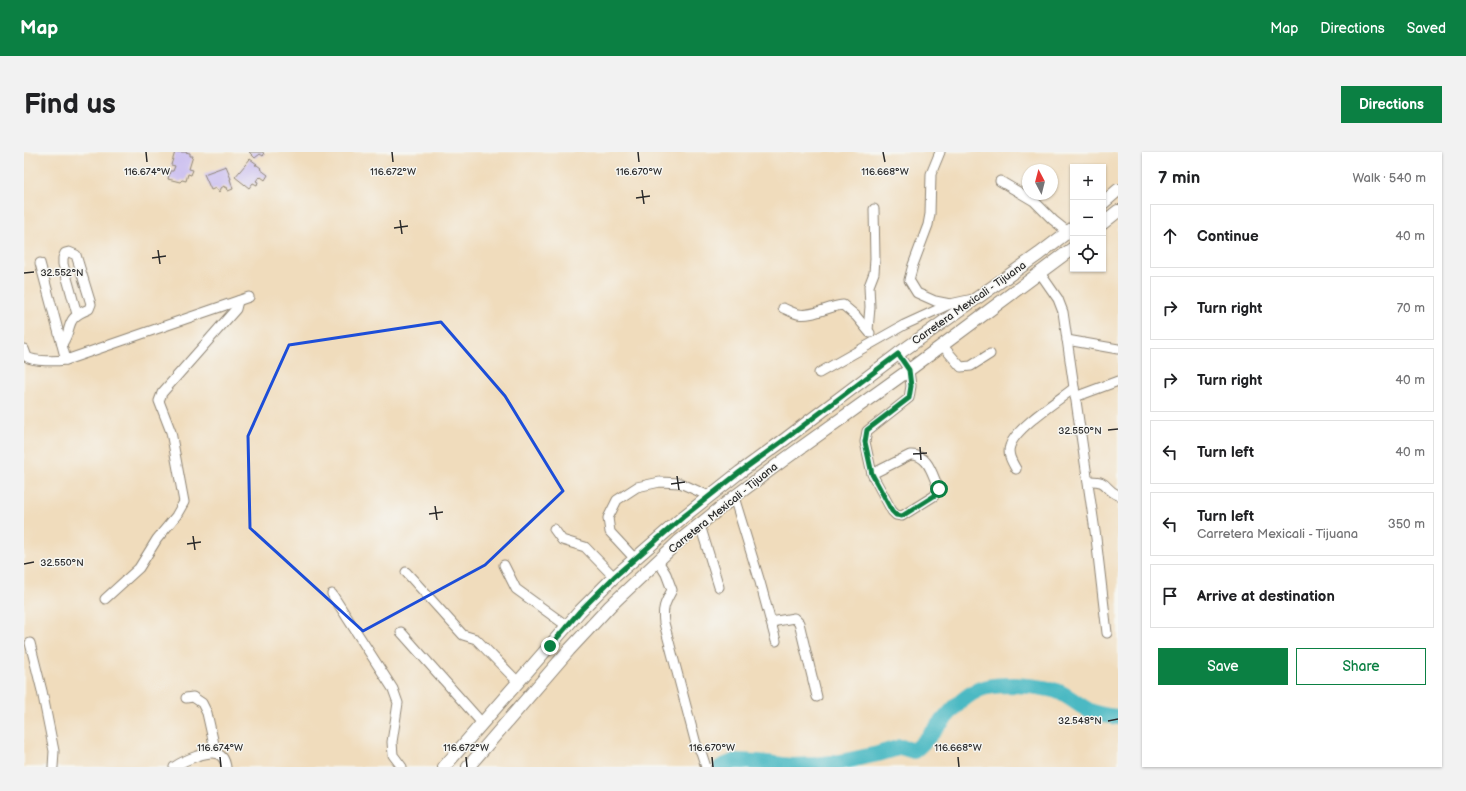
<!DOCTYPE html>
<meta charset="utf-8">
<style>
body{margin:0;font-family:"Balsamiq Sans",sans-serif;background:#f2f2f2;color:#202124}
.controls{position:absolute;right:12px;top:12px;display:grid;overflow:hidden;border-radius:0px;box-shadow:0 1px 3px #0004}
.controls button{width:36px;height:36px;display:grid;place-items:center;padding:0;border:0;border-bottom:1px solid #e0e0e0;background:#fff;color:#202124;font:20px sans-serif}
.compass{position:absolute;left:998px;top:12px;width:36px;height:36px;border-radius:50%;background:#fff;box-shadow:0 1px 3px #0004;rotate:353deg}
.stop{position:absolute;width:12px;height:12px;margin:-9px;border:3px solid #0b8043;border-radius:50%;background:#fff}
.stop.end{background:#0b8043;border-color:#fff;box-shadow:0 1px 4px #0008}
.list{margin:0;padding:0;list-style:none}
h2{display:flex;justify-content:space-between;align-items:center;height:52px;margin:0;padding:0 16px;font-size:17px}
h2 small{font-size:13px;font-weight:400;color:#757577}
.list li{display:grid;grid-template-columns:26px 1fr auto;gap:12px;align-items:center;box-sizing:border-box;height:64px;margin:0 8px 8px;padding:0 8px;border:1px solid #e0e0e0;border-radius:0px}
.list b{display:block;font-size:15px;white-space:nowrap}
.list p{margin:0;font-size:13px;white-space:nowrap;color:#757577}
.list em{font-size:13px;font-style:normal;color:#757577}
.actions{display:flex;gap:8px;padding:12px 16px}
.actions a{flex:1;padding:9px 0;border:1px solid #0b8043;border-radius:0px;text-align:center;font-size:14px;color:#0b8043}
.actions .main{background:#0b8043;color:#fff}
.icon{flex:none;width:22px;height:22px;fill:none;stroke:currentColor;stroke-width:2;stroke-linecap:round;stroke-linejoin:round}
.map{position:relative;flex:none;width:1094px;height:615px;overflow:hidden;border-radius:0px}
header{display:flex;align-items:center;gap:24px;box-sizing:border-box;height:56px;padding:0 20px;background:#0b8043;color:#fff}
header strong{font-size:19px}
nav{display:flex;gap:22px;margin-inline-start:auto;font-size:14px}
.intro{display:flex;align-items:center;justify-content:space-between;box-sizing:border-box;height:96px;padding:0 24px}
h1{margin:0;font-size:28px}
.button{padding:10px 18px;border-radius:0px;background:#0b8043;color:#fff;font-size:14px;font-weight:700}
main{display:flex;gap:24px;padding:0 24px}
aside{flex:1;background:#fff;border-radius:0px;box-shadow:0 1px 3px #0004}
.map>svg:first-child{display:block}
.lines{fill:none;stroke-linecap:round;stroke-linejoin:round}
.river{stroke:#4bb9c3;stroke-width:16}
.building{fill:#c6b8ef}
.minor-casing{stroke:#8e8474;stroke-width:11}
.major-casing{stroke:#8e8474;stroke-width:14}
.minor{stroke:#fff;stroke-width:9}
.major{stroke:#fff;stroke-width:12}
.route{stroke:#0b8043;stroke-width:5}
.marked{fill:none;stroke:#1d4ed8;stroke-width:3;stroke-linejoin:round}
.ticks{fill:none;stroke:#2b2b2b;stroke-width:1.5}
.labels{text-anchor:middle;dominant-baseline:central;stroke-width:3;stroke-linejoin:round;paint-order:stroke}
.street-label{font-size:11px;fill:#2b2b2b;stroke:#f6f6f2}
.ticks-label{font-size:10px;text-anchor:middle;fill:#2b2b2b;stroke:#f6f6f2;stroke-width:3;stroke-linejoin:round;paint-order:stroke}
</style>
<header>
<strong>Map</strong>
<nav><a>Map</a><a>Directions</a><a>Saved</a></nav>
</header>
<div class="intro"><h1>Find us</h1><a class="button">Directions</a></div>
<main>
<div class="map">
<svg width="1094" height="615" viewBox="0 0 1094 615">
<rect width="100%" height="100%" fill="#f6f6f2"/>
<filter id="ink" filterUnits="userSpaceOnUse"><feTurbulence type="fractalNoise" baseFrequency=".025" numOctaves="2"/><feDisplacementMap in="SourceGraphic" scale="8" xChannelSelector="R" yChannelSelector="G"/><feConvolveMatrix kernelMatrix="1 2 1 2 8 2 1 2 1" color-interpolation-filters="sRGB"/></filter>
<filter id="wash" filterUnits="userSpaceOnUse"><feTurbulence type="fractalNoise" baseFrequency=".012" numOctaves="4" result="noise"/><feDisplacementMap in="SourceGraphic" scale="16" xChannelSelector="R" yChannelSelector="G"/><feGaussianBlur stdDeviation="0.9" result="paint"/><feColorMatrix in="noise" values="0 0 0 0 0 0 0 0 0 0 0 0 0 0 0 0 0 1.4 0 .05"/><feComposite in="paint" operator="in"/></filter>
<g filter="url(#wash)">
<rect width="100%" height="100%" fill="#f0dcbc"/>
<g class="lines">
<path class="river" d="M697,615L711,609L734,610L767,614L791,613L816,610L854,602L877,595L890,599C913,581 927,551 954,538C965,533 979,533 991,533C1006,534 1018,534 1033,539C1045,544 1053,552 1064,558C1073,563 1084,564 1094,565"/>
</g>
<g id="blocks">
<g class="building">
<path d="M151,0H161L166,1V4H169L165,17L169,18L167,23L164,22L162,29L158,28L156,30L144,27L146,19H149L151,14L147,13Z"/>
<path d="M225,0H239L240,3L239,4L236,2L231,6Z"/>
<path d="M226,7L233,12L231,13H233L237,16L236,17L244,23L241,28L237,25L236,26L235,25L232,29L234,30L233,33L229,31L225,36L211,25Z"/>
<path d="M202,14L205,21L204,22H205L207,27H206L209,37L204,39L203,35L201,36L200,34L197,36V37L195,40L192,36L187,38L180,22Z"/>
</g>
</g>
</g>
<g filter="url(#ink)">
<use href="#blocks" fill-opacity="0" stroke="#8e8474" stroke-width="1"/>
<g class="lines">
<defs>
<g id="minor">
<path d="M916,0L907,22L906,62L904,73L889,113L885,128L893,141L911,149L926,152"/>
<path d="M976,29L1010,49L1029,68L1044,80"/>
<path d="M16,111L42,208"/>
<path d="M1016,121L1034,147L1039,160L1072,386L1083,481"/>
<path d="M759,156C764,158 769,161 774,162C789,165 804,154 819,153L832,164L846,181"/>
<path d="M844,178L846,155L845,134L850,121L851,107L850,57"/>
<path d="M1043,188L1094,197"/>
<path d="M38,192C50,175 39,167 65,157L67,152L52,103L45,100L41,101L39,106V112L53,162"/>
<path d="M918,193L937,215L947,214L966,202"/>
<path d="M0,197L3,205C10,210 33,209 42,208L225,145"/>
<path d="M795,221L880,173L926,152L949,147"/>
<path d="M1051,245L1094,229"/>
<path d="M992,317C988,310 983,302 986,294C991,276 1035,248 1050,236"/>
<path d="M848,322L886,303C905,302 908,323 915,337L910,344L878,364L872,363L868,359L848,322L841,290L843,279L885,246L887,234L885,218L874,202"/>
<path d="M1064,329C1086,328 1079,337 1094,343"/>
<path d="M710,345L736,430L752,489"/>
<path d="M676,373L695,435"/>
<path d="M530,377L538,388L561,395L590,425"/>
<path d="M611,407L586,380L584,366L593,348L613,335L636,330L656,331L685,344"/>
<path d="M634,409L642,422L648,438C641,451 638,456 640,471L672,592L677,600L682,615"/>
<path d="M480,413L492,437L543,474"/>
<path d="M382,420L439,483L452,487L494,530"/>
<path d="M308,442L369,537L374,551L368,590L369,603L378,615"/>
<path d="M81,447L115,416L133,387L152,364L160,350L147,280L135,249L138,241L212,157L214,149"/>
<path d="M747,470L770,466L775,471L793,545"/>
<path d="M377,480L458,571"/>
<path d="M6,491L18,539L30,599L29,615"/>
<path d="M162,546L169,545L178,551L183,561L192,601"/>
<path d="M150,615C159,609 188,595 197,604C201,607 201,611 202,615"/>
</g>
<g id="major">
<path d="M1079,51L1094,38"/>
<path d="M1079,71L1094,59"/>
<path d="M420,615L556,459L590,425L659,365L716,320L760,288L874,202L1015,102L1049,76"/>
<path d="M444,615L545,498L586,454L654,390L710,345L761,307L885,218L1049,96"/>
</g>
</defs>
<use href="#minor" class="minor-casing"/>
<use href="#major" class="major-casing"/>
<use href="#minor" class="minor"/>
<use href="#major" class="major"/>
</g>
</g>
<g class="lines" filter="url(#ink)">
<path class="route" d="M526,494L556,459L590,425L659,365L716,320L760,288L874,202L885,218L887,234L885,246L843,278L841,290L848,322L868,359L872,363L878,364L910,344L915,337"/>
</g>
<path class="marked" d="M417,170L481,244L539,339L461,413L339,479L226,376L224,284L265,193Z"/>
<path class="ticks" d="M122,0L123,10M368,0L369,10M614,0L615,10M859,0L861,10M618,38L620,52M612,46L626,44M376,68L378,82M370,76L384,74M134,98L136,112M128,106L142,104M0,121L10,120M1084,278L1094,277M896,295L897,308M889,302L903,301M653,324L655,338M647,332L661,330M411,354L413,368M405,362L419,360M169,384L171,398M163,392L177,390M0,412L10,410M1084,569L1094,567M196,605L197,615M442,605L443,615M688,605L689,615M934,605L935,615"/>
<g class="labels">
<g class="street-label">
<text transform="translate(945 151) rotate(-35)">Carretera Mexicali - Tijuana</text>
<text transform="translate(699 356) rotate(-39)">Carretera Mexicali - Tijuana</text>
</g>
</g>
<g class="ticks-label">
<text x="123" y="23">116.674°W</text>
<text x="369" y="23">116.672°W</text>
<text x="615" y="23">116.670°W</text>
<text x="861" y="23">116.668°W</text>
<text x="38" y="124">32.552°N</text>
<text x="1056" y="282">32.550°N</text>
<text x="38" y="414">32.550°N</text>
<text x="1056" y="572">32.548°N</text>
<text x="196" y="599">116.674°W</text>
<text x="442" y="599">116.672°W</text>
<text x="688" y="599">116.670°W</text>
<text x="934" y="599">116.668°W</text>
</g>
</svg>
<div class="controls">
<button>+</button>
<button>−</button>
<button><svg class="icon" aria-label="locate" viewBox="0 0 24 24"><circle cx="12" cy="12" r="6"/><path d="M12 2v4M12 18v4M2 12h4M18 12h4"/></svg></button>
</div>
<svg class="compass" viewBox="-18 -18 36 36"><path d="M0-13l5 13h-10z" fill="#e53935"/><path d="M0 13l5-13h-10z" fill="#757577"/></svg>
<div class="stop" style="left:915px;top:337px"></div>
<div class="stop end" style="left:526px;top:494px"></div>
</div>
<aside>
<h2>7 min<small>Walk · 540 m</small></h2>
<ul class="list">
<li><svg class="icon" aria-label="ahead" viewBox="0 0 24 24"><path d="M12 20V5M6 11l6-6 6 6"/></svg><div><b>Continue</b></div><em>40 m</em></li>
<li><svg class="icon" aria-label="right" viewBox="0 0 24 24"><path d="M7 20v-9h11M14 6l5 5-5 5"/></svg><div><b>Turn right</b></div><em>70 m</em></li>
<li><svg class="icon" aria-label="right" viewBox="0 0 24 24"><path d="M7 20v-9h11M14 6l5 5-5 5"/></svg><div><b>Turn right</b></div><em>40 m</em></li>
<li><svg class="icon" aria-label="left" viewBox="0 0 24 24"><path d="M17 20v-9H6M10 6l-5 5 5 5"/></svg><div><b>Turn left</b></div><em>40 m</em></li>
<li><svg class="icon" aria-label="left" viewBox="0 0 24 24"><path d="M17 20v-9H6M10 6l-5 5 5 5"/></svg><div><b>Turn left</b><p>Carretera Mexicali - Tijuana</p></div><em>350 m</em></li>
<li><svg class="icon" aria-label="arrive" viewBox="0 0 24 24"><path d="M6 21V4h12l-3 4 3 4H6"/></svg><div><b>Arrive at destination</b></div></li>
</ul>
<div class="actions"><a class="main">Save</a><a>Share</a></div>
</aside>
</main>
